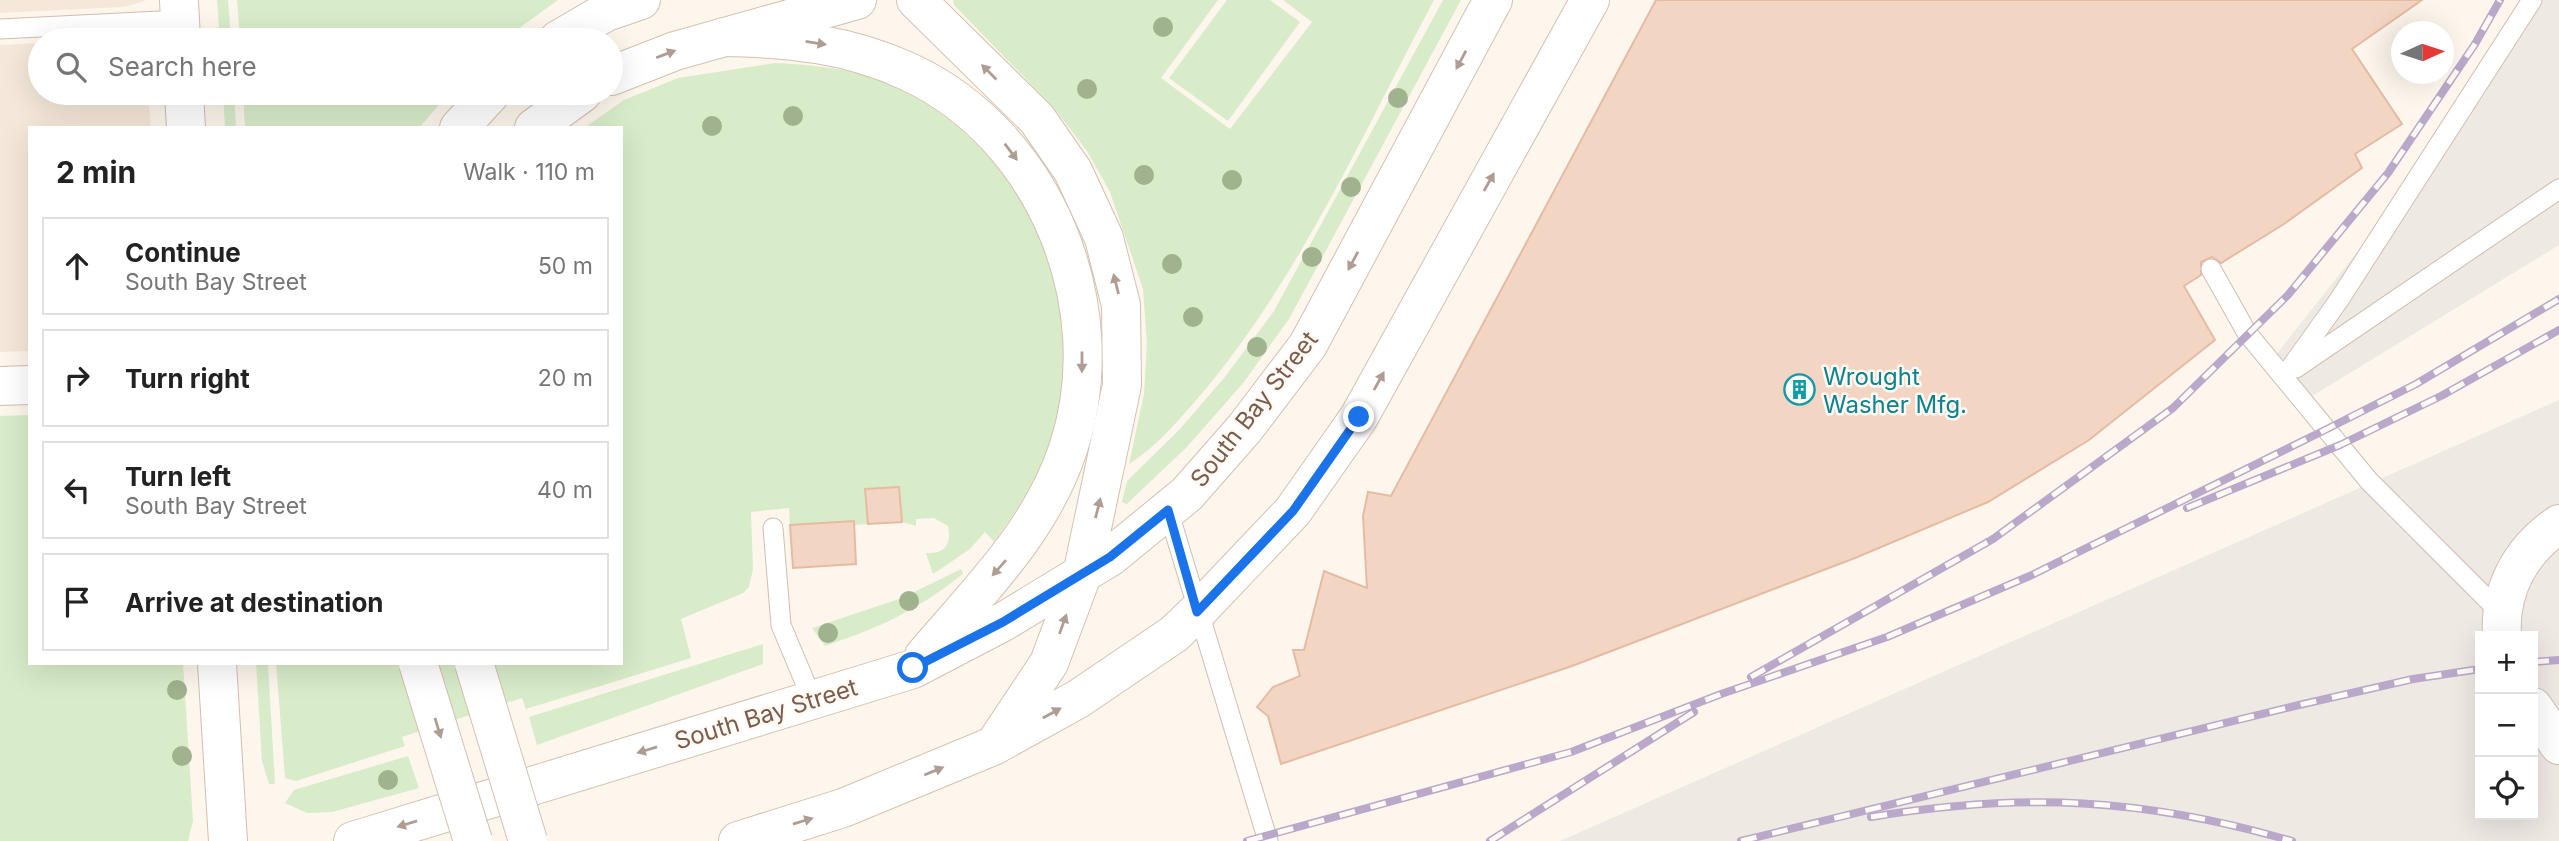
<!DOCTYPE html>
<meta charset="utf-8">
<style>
body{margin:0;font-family:Inter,sans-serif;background:#f2f2f2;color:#222}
.controls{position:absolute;right:21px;bottom:21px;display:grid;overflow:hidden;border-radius:0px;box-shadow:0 7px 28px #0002}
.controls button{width:63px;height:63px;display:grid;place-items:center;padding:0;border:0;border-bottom:2px solid #e0e0e0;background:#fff;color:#222;font:35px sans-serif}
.compass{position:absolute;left:2391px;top:21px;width:63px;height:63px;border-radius:50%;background:#fff;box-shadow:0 7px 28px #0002;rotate:87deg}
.stop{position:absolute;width:21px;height:21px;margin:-16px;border:5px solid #1a73e8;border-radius:50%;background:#fff}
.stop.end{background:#1a73e8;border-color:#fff;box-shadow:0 2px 7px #0008}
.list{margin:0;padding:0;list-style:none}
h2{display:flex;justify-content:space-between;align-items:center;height:91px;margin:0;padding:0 28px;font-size:30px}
h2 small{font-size:23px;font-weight:400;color:#767676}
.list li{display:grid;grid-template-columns:46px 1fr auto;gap:21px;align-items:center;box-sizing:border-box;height:98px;margin:0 14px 14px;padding:0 14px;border:2px solid #e0e0e0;border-radius:0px}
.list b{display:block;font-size:26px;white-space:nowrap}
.list p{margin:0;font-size:23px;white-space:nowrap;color:#767676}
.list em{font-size:23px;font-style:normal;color:#767676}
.icon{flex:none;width:38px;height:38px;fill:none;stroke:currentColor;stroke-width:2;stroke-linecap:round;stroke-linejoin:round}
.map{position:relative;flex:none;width:2559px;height:841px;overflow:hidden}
.search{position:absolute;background:#fff;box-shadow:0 7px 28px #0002;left:28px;top:28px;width:595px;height:77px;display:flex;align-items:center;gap:18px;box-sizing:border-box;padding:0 24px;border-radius:38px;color:#767676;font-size:26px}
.panel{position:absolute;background:#fff;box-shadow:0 7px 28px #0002;left:28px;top:126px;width:595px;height:539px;border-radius:0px}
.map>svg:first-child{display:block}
.residential{fill:#f5e8da}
.industrial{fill:#efe9e4;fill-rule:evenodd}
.green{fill:#d8ecc9}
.building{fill:#f3d5c3;stroke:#e6bba3;stroke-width:2}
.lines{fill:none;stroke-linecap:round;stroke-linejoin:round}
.service-casing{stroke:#d1beb0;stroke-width:21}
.minor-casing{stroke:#d1beb0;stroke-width:40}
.tertiary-casing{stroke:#d1beb0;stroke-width:40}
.secondary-casing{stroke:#d6c0b0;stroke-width:40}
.service{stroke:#fff;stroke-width:19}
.minor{stroke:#fff;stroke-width:38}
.tertiary{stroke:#fff;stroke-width:38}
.secondary{stroke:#fff;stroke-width:38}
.rail-casing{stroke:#b9a8c9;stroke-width:8}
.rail{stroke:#fffaf3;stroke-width:5;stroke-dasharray:16;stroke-linecap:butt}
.secondary-bridge-casing{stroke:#d6c0b0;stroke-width:40;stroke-linecap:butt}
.secondary-bridge{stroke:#fff;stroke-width:38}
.tree{fill:#a0b28e}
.oneway{fill:#af9d94}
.route{stroke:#1a73e8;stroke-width:9}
.labels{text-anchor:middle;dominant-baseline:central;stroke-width:5;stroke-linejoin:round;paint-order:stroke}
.culture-label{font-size:24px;fill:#0d838f;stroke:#fffaf3;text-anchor:start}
.street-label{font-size:24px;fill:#7a5c4d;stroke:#fffaf3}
</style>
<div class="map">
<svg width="2559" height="841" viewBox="0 0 2559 841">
<rect width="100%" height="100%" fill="#fdf6ec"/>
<g class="residential">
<path d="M0,0H145V1L124,7L0,13Z"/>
<path d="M40,43V93H148L151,128H30V351L0,352V45Z"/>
</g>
<g class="industrial">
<path d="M2525,0H2559V245L2304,401L2271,361L2440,147Z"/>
<path d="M2559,400V841H1560ZM2480,636H2533V815H2480Z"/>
</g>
<g class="green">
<path d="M217,0H228L231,40H220Z"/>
<path d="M237,0H558L503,40H240Z"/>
<path d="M953,0H1218L1161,78L1230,129L1312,22L1283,0H1434C1362,135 1298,281 1198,398C1177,422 1156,447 1129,464L1144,394L1147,343L1143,289L1110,192L1087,151L1054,108L954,5Z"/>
<path d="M1227,0H1270L1300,22L1228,121L1169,78Z"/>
<path d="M1443,0H1461L1289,319L1244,382L1187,447L1133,498L1127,504L1122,502L1127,481L1180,429L1224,378L1274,311Z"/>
<path d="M775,63C812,65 849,68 884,82C1013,135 1087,279 1058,415C1049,463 1022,503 994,542L985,532L970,549L933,574L926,553C945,554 952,544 948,526L934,518L916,519V526L902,522L899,487L866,489L868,524L854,525L853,521L790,525L789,508L751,512L753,569L749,587L743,593L681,619L691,658L526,709L522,698L402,737L405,746L296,781L285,778L276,663H621V128H584L624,100L678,78Z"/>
<path d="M223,93H234L236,128H225Z"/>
<path d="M243,93H449L419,128H245Z"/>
<path d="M30,415V663H183L193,821L188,841H0V416Z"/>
<path d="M961,569L963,574C914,612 883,626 825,646L812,628L902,598Z"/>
<path d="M763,644V664L537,745L529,717Z"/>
<path d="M256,663H268L275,784H269L262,761Z"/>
<path d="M408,756L419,788L332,812L307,813L285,803L294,790Z"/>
</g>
<g class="building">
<path d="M1656,0H2422L2352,49L2402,124L2355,154L2362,168L2284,224L2221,263L2212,257L2201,262V275L2184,286L2215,340L2089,440L1988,502L1855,558L1572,666L1281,764L1268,716L1257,707L1273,687L1300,676L1293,650H1304L1324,571L1367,588L1363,516L1368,492L1391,496Z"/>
<path d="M899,487L902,522L868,524L865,489Z"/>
<path d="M854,521L856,564L793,568L790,525Z"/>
</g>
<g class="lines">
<defs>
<g id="service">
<path d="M0,29L180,20"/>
<path d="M2211,269L2247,333L2369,481L2500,612"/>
<path d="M2296,368L2559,189"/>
<path d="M2284,377L2339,300L2532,0"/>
<path d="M1168,510L1268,841"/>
<path d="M773,528L781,625L812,699"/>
</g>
<g id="minor">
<path d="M0,386L30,385"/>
<path d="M2502,636C2499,590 2520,551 2559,524"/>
<path d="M2533,707L2559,745"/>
</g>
<g id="tertiary">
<path d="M179,0L181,40"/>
<path d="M184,93L186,128"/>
<path d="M217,663L228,841"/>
</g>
<g id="secondary">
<path d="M916,0L1037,119L1073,171L1104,238L1121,305L1122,385L1082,575L1049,663L997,741"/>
<path d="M724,37C789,38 849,44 909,72C1046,136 1115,307 1068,449C1041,531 979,591 924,656"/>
<path d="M558,40L606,12L641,0"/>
<path d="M611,76L675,51L857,0"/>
<path d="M459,128L491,93"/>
<path d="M534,128L582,93"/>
<path d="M353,841L913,669L1003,622L1110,557L1187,494L1245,428L1308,345L1493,0"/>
<path d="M738,841L843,808L993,746L1078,699L1174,634L1197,612L1293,511L1359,417L1590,0"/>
</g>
</defs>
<use href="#service" class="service-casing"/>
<use href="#minor" class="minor-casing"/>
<use href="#tertiary" class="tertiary-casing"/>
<use href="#secondary" class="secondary-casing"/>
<use href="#service" class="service"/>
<use href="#minor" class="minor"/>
<use href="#tertiary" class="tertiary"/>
<use href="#secondary" class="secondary"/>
<defs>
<g id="rail">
<path d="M2187,508L2340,445L2441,396L2559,330"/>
<path d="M2533,662L2559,660"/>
<path d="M1751,677L1993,539L2173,408L2288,295L2388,173L2475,44L2500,0"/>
<path d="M1871,817C2023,792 2144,798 2292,841"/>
<path d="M1247,841L1571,752L1721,694L1887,637L2032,575L2327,429L2416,384L2559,299"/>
<path d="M1490,841L1694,712"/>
<path d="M1741,841L2299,705L2413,679L2480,669"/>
</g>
</defs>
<use href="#rail" class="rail-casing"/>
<use href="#rail" class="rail"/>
<defs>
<g id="secondary-bridge">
<path d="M418,663L473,841"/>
<path d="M474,663L528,841"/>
</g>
</defs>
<use href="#secondary-bridge" class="secondary-bridge-casing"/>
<use href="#secondary-bridge" class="secondary-bridge"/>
</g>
<g class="tree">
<circle cx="1163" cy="27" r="10"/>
<circle cx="1087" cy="89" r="10"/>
<circle cx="1398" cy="98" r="10"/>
<circle cx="793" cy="116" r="10"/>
<circle cx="712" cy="126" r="10"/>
<circle cx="1144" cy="175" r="10"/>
<circle cx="1232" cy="180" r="10"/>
<circle cx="1351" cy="187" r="10"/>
<circle cx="1312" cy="257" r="10"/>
<circle cx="1172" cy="264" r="10"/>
<circle cx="1193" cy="317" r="10"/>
<circle cx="1257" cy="347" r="10"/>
<circle cx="909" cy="601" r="10"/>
<circle cx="828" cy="633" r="10"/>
<circle cx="177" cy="690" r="10"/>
<circle cx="182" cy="756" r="10"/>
<circle cx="388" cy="780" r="10"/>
</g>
<defs><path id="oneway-solid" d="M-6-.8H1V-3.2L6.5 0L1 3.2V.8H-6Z" transform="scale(1.75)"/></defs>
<g class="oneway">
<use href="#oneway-solid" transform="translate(816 43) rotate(9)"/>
<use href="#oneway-solid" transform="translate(666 54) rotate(-21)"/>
<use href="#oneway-solid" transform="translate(1461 60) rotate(118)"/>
<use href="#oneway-solid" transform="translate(989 72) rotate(-135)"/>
<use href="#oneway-solid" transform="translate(1011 152) rotate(53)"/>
<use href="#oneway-solid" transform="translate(1489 182) rotate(-61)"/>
<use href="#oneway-solid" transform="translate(1353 261) rotate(118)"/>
<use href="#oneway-solid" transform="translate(1116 284) rotate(-104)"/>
<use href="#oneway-solid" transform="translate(1082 362) rotate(90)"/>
<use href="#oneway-solid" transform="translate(1379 381) rotate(-61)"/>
<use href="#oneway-solid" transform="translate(1098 508) rotate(-76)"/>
<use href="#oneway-solid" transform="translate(999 568) rotate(131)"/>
<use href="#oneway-solid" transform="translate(1063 624) rotate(-70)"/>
<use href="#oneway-solid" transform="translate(1052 713) rotate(-29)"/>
<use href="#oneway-solid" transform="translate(438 728) rotate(73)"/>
<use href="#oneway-solid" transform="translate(647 750) rotate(163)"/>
<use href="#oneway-solid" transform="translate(934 771) rotate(-22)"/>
<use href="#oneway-solid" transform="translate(803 821) rotate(-17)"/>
<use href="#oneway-solid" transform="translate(407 824) rotate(163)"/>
</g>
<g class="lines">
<path class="route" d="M913,668L1003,622L1110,557L1168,510L1197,612L1293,511L1359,417"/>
</g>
<defs>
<symbol id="building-ring" viewBox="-11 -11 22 22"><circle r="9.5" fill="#fffaf3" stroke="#0f9aa8" stroke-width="1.5"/><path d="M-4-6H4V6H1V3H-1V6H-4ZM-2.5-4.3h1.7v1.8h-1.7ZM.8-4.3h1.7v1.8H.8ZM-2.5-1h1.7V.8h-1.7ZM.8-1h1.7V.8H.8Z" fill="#0f9aa8"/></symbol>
</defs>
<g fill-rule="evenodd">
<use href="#building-ring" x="1782" y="372" width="35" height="35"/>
</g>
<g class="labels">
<g class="culture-label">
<text x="1823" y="376">Wrought<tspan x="1823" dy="28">Washer Mfg.</tspan></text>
</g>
<g class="street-label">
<text transform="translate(1254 409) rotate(-52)">South Bay Street</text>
<text transform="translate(766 714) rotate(-17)">South Bay Street</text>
</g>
</g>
</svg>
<div class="controls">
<button>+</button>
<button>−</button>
<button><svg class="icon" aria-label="locate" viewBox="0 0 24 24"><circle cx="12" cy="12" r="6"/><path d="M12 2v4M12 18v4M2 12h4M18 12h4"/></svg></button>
</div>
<svg class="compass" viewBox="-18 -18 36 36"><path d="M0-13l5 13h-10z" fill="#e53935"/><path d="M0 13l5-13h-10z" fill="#767676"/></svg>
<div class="stop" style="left:913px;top:668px"></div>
<div class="stop end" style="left:1359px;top:417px"></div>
<div class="search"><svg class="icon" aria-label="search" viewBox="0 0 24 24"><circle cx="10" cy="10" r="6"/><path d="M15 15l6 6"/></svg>Search here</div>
<section class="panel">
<h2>2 min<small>Walk · 110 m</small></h2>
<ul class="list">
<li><svg class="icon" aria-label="ahead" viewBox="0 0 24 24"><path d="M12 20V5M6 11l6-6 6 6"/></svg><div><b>Continue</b><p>South Bay Street</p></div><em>50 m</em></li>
<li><svg class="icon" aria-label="right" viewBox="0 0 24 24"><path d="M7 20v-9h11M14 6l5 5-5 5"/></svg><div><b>Turn right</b></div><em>20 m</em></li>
<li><svg class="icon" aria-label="left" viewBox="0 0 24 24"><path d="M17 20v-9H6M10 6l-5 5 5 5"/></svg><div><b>Turn left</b><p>South Bay Street</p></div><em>40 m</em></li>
<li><svg class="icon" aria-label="arrive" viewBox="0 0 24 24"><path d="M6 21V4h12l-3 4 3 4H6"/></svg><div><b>Arrive at destination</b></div></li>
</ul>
</section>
</div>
